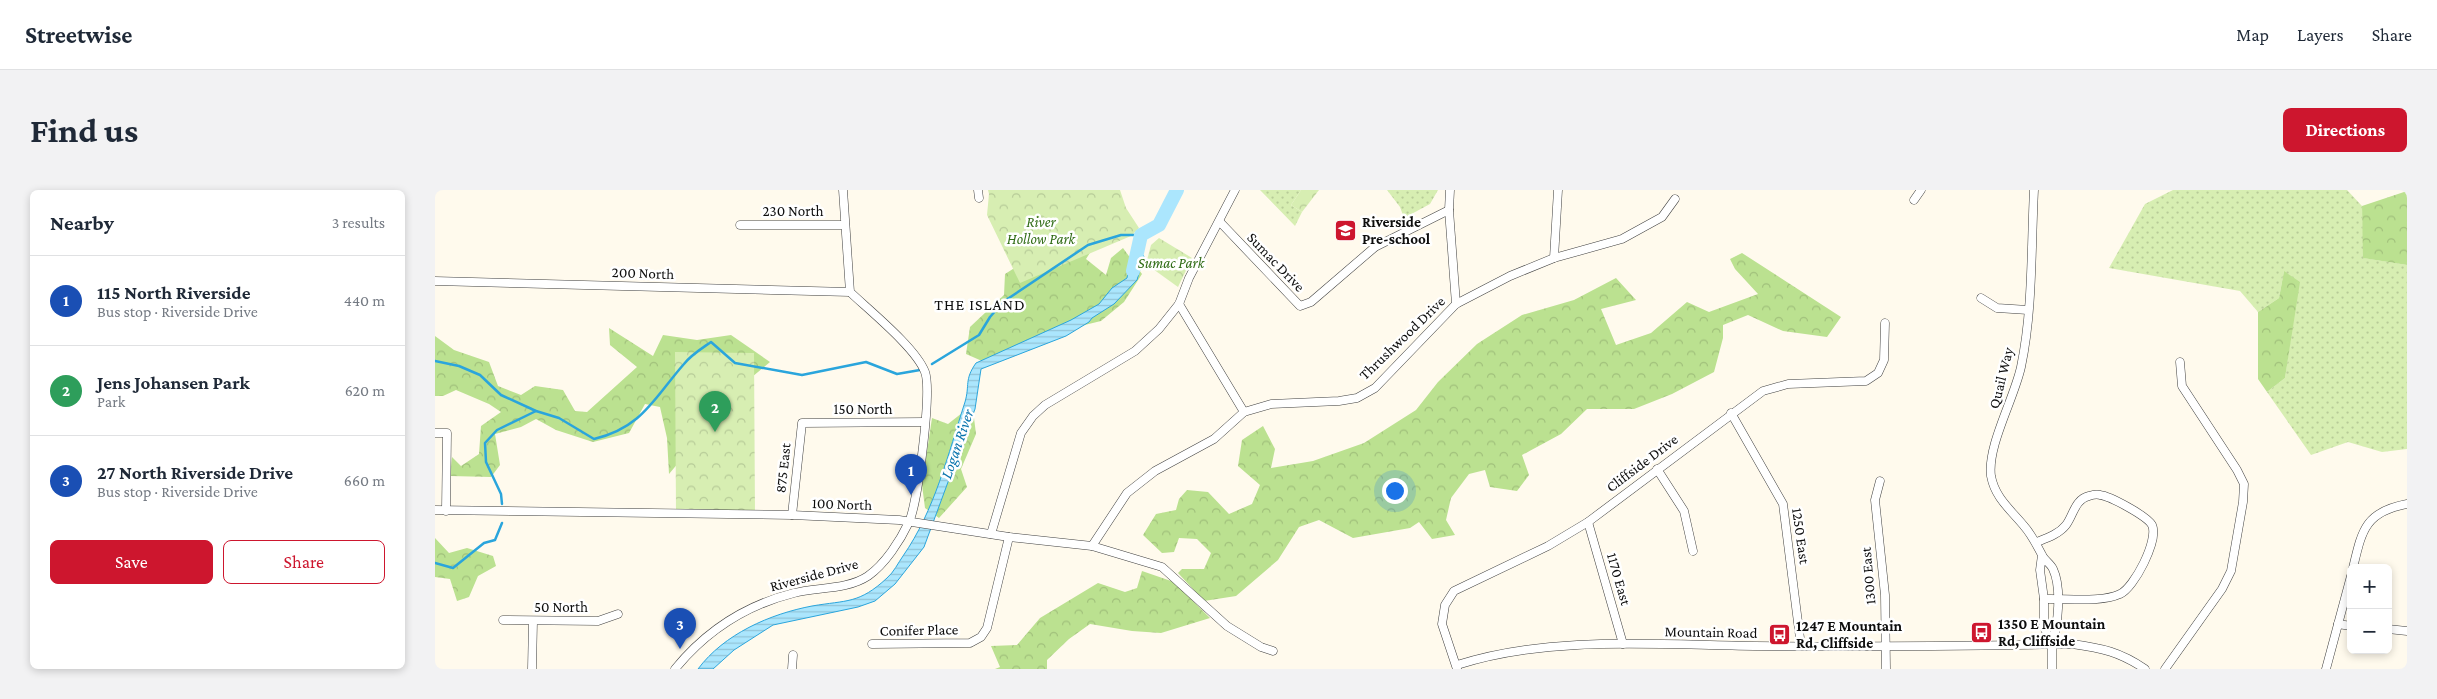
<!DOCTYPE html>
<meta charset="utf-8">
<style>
body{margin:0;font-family:"Crimson Pro",serif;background:#f2f2f3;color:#1f2937}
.controls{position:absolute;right:15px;bottom:15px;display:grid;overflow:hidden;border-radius:8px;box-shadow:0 2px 8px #0003}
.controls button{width:45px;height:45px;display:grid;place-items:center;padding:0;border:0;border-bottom:1px solid #e0e1e3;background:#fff;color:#1f2937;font:25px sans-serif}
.you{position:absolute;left:959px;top:300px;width:18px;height:18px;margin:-12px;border:4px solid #fff;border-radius:50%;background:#1a73e8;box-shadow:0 0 0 8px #1a73e833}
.badge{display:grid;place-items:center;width:32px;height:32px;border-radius:50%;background:#cd162e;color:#fff;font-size:16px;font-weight:700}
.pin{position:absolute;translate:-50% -41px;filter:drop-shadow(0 1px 2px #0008)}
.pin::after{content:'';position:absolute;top:26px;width:18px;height:15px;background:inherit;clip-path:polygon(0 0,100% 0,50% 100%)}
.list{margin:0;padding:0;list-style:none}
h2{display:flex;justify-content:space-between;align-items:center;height:65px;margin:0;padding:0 20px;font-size:21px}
h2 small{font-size:16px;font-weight:400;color:#747a83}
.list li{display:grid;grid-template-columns:32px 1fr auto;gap:15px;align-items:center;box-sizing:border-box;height:90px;padding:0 20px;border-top:1px solid #e0e1e3}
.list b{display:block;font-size:19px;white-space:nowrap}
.list p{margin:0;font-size:16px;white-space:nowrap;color:#747a83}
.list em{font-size:16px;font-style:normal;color:#747a83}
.actions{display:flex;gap:10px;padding:15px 20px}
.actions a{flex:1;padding:11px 0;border:1px solid #cd162e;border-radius:8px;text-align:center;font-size:18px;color:#cd162e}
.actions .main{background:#cd162e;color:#fff}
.map{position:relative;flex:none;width:1972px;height:479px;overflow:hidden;border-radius:8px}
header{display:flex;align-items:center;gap:30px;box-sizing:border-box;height:70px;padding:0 25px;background:#fff;border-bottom:1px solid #e0e1e3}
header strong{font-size:24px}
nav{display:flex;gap:28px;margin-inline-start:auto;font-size:18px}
.intro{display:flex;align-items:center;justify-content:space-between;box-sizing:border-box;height:120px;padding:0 30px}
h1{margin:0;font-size:35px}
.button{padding:12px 22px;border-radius:8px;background:#cd162e;color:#fff;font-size:18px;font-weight:700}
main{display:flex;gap:30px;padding:0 30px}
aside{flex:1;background:#fff;border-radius:8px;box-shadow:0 2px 8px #0003}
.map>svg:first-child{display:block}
.grass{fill:url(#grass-dots)}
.forest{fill:url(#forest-crowns)}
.park{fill:url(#park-crowns)}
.water{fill:url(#water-rules);stroke:#2aa5dc}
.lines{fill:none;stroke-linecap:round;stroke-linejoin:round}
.stream{stroke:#2aa5dc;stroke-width:2.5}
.river{stroke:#abe6fd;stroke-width:14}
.minor-casing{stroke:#404040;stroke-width:9}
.minor{stroke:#fff;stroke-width:8}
.labels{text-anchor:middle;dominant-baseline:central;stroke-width:5;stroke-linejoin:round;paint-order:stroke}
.street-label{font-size:15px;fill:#0d0d0d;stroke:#fff}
.park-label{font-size:15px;font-style:italic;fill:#306c16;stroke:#fff}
.poi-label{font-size:15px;font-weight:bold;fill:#0d0d0d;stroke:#fff;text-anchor:start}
.neighbourhood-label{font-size:16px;letter-spacing:1px;fill:#0d0d0d;stroke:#fff}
.water-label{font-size:16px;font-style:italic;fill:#0874ad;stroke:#fff}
</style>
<header>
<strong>Streetwise</strong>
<nav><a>Map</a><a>Layers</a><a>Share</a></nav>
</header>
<div class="intro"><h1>Find us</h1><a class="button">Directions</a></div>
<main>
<aside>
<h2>Nearby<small>3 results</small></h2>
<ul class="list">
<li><span class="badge" style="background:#1a4fb4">1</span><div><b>115 North Riverside</b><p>Bus stop · Riverside Drive</p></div><em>440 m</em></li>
<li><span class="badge" style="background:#2e9e5b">2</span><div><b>Jens Johansen Park</b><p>Park</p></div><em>620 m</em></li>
<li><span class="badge" style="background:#1a4fb4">3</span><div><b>27 North Riverside Drive</b><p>Bus stop · Riverside Drive</p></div><em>660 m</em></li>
</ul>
<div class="actions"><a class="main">Save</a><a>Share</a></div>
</aside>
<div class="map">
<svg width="1972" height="479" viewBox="0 0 1972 479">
<defs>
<pattern id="grass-dots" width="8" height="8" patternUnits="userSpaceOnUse" patternTransform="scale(1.25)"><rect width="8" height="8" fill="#d7eeb2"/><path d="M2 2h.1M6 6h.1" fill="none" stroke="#b7cb98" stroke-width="1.8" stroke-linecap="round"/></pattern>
<pattern id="forest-crowns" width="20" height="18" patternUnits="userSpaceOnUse" patternTransform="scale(1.25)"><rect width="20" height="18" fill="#bbe190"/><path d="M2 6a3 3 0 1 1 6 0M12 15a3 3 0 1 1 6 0" fill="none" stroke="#a0c07b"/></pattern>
<pattern id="park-crowns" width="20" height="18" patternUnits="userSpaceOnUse" patternTransform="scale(1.25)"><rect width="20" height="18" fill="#d7eeb2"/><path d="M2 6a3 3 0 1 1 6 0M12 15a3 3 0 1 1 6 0" fill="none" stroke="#b7cb98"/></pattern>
<pattern id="water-rules" width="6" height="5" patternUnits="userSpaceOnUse" patternTransform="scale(1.25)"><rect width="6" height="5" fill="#abe6fd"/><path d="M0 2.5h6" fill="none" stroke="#92c4d8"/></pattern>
</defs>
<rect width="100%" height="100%" fill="#fffaed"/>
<g class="grass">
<path d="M825,0H866L856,15L867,22L860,36Z"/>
<path d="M952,0H1003L995,14L969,28L965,17Z"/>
<path d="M1738,0H1912L1927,16L1929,68L1972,75V259L1947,262L1913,252L1876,265L1832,202L1850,188L1856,146L1849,81L1844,108L1823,122L1805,101L1674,78L1710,14Z"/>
</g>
<g class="forest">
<path d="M1972,1V75L1928,68L1927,16Z"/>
<path d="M623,50L658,58L651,69L671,85L676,68L688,58L707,84L689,112L666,131L613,144L547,171L531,164L535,137L569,105L570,84Z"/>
<path d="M1307,63L1406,127L1392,147L1348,141L1313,125L1288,135V148L1279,182L1237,204L1199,219H1152L1126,244L1087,265L1094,285L1082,301L1055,297L1050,280L1034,284L1016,308L1011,330L1020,345L997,349L984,332L975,338L918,348L884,330L864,337L843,370L801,406L769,411L743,383L747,379H769L776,363L762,349L744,348L739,362L727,363L708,345L721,324L741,320L744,309L752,300L773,302L794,324L817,314L825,295L803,276L807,250L828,236L840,259L836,278L878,271L929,253L981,220L1003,192L1042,154L1087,125L1139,110L1181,88L1201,110L1166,119L1181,155L1216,143L1252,112L1274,122L1323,104L1300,79L1295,69Z"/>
<path d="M1849,81L1865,92L1850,188L1832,202L1823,189V122L1844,108Z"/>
<path d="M174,138L218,166L228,145L262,150L296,145L335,172L311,192L234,284L232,248L225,217L210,214L194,243L158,252L121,240L101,229L86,237L60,244L65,275L56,287L15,286L17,267L26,276L44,264L46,236L66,222L54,214L21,200L8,206H0V146L19,160L54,172L63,196L86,205L100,196L128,200L140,221L152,222L202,177L175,155Z"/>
<path d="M527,223L539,228L541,244L526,279L532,297L504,328L490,318L487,295L497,228L513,234Z"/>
<path d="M0,348L14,363L32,358L58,366L61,376L43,386L34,407L22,411L15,389L0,387Z"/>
<path d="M707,381L739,392L775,428L726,443L697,441L655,434L634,449L612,470V479H560L565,477L556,456L582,455L605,428L663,393L690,402L702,398Z"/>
</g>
<g class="park">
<path d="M553,0H685L691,18L704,38L696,46L585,93L552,25L554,4Z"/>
<path d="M866,0H884L867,22L856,15Z"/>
<path d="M724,48L757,68L743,97L711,74L716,55Z"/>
<path d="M240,162L319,163L320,324L241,321Z"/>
</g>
<path class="water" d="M697,59L709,66L702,90L679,114L657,128L654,132L631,146L546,179L540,219L489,357L460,394L440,411L423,417L338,435L299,460L278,479H263C289,444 335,424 377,416C412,410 424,414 452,388C459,382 463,373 468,366C500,320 513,264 530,212C535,195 529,190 541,173L636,130L664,114L677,98L692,88Z"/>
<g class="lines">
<g class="stream">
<path d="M0,171L24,176L45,185L66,205L101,221L124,228L159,249C207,238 219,208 249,174C256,165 266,159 276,152L300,173L367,185L431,172L462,184L485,180"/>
<path d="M497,174L544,145L555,127L568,112L653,55L686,45H706"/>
<path d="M67,314L66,304L51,272L50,253L62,240L101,221"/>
<path d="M0,373L18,378L49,353L60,350L67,333"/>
</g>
<path class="river" d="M698,81L706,45L724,35L742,0"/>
<defs>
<g id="minor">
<path d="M543,0L544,8"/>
<path d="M1015,0L1014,20L1021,114"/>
<path d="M1599,0C1596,58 1598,120 1586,177C1579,209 1552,256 1556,286C1560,308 1576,320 1589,336C1597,345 1601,354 1607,365C1609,370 1616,374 1618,379C1627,398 1623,435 1617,454L1609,437V409L1605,380L1607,365"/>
<path d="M1479,10L1486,0"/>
<path d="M785,32L865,116L876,112L940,57L1014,20"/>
<path d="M305,35H410"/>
<path d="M1119,68L1123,0"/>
<path d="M0,91L415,102"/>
<path d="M1546,108L1562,118L1593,120"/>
<path d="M744,114L809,222"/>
<path d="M1296,223L1348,314L1366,456"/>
<path d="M0,243H12L11,321"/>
<path d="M1222,279L1249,321L1258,361"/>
<path d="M1445,291L1440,310L1450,405L1451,479"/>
<path d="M0,320L357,325L464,330L574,347L657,356L727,377L792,436L826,457L838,461"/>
<path d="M357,325L367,233L490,232"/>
<path d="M1153,332L1188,454"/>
<path d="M556,344L586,243L598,226L610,215L700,161L724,139L744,114L754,88L800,0"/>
<path d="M1602,352C1612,348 1624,344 1631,335C1638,326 1640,309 1654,306C1657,305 1662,304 1665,305C1675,306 1712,326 1717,335C1724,350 1699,398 1685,404C1666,413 1629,408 1609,409"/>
<path d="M657,356L692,303L720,281L779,249L809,222L836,214L904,211L922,208L940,198L1021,114L1075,86L1119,68L1187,49L1227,27L1240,9"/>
<path d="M1918,378C1927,340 1930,322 1972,314"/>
<path d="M68,430L163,431L183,424"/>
<path d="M1903,434L1916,436"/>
<path d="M1953,439L1972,441"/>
<path d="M437,454L535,453L546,447L552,438L574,347"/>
<path d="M1617,454V479"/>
<path d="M1022,475C1115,445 1223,455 1319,456C1425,457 1531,456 1637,454C1667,458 1685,462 1710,479"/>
<path d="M97,479L98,431"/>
<path d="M240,479C271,441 311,415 359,403C382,397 412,400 433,386C450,374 465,351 474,332C483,312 497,201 490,182C481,158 435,121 415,102L408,0"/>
<path d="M357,479L358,465"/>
<path d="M1022,479L1007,434L1010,415L1019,401L1113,356L1153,332L1328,201L1353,194L1431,191L1443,183L1449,170L1450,133"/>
<path d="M1730,479L1787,399L1796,381L1808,312L1809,294L1802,280L1747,196L1745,172"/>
<path d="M1891,479L1916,386"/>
</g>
</defs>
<use href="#minor" class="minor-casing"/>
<use href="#minor" class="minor"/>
</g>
<defs>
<symbol id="school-square" viewBox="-11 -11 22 22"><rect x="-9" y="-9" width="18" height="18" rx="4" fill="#cd162e" stroke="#fff"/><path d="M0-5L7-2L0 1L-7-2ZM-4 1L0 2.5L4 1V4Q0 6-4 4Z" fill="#fff"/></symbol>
<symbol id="bus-square" viewBox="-11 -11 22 22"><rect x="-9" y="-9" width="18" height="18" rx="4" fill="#cd162e" stroke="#fff"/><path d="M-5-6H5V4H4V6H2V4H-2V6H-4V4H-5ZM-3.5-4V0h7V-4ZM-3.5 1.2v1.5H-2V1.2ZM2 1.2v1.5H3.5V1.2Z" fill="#fff"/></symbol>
</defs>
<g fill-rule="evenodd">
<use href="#school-square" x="898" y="28" width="25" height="25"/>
<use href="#bus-square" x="1534" y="430" width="25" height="25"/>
<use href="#bus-square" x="1332" y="432" width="25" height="25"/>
</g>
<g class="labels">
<g class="street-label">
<text x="358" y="21">230 North</text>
<text transform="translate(841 72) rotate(46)">Sumac Drive</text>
<text transform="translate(208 83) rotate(2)">200 North</text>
<text transform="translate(967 148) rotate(-44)">Thrushwood Drive</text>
<text transform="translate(1566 188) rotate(-76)">Quail Way</text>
<text x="428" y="219">150 North</text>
<text transform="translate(1207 273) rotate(-37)">Cliffside Drive</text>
<text transform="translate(348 278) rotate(-84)">875 East</text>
<text transform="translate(407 314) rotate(2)">100 North</text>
<text transform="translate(1366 346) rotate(82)">1250 East</text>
<text transform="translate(379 385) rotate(-15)">Riverside Drive</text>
<text transform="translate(1433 386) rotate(-95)">1300 East</text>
<text transform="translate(1184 389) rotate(74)">1170 East</text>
<text x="126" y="417">50 North</text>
<text transform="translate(484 440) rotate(-1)">Conifer Place</text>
<text transform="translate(1276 442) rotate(1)">Mountain Road</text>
</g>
<g class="park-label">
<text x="606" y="32">River<tspan x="606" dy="17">Hollow Park</tspan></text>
<text x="736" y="73">Sumac Park</text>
</g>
<g class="poi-label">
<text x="927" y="32">Riverside<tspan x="927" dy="17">Pre-school</tspan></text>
<text x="1563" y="434">1350 E Mountain<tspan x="1563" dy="17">Rd, Cliffside</tspan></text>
<text x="1361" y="436">1247 E Mountain<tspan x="1361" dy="17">Rd, Cliffside</tspan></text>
</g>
<g class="neighbourhood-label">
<text x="545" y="114">THE ISLAND</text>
</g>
<g class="water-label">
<text transform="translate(522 254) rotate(-71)">Logan River</text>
</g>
</g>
</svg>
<div class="controls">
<button>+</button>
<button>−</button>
</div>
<div class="you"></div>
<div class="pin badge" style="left:476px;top:305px;background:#1a4fb4">1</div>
<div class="pin badge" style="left:280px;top:242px;background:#2e9e5b">2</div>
<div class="pin badge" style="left:245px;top:459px;background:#1a4fb4">3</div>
</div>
</main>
